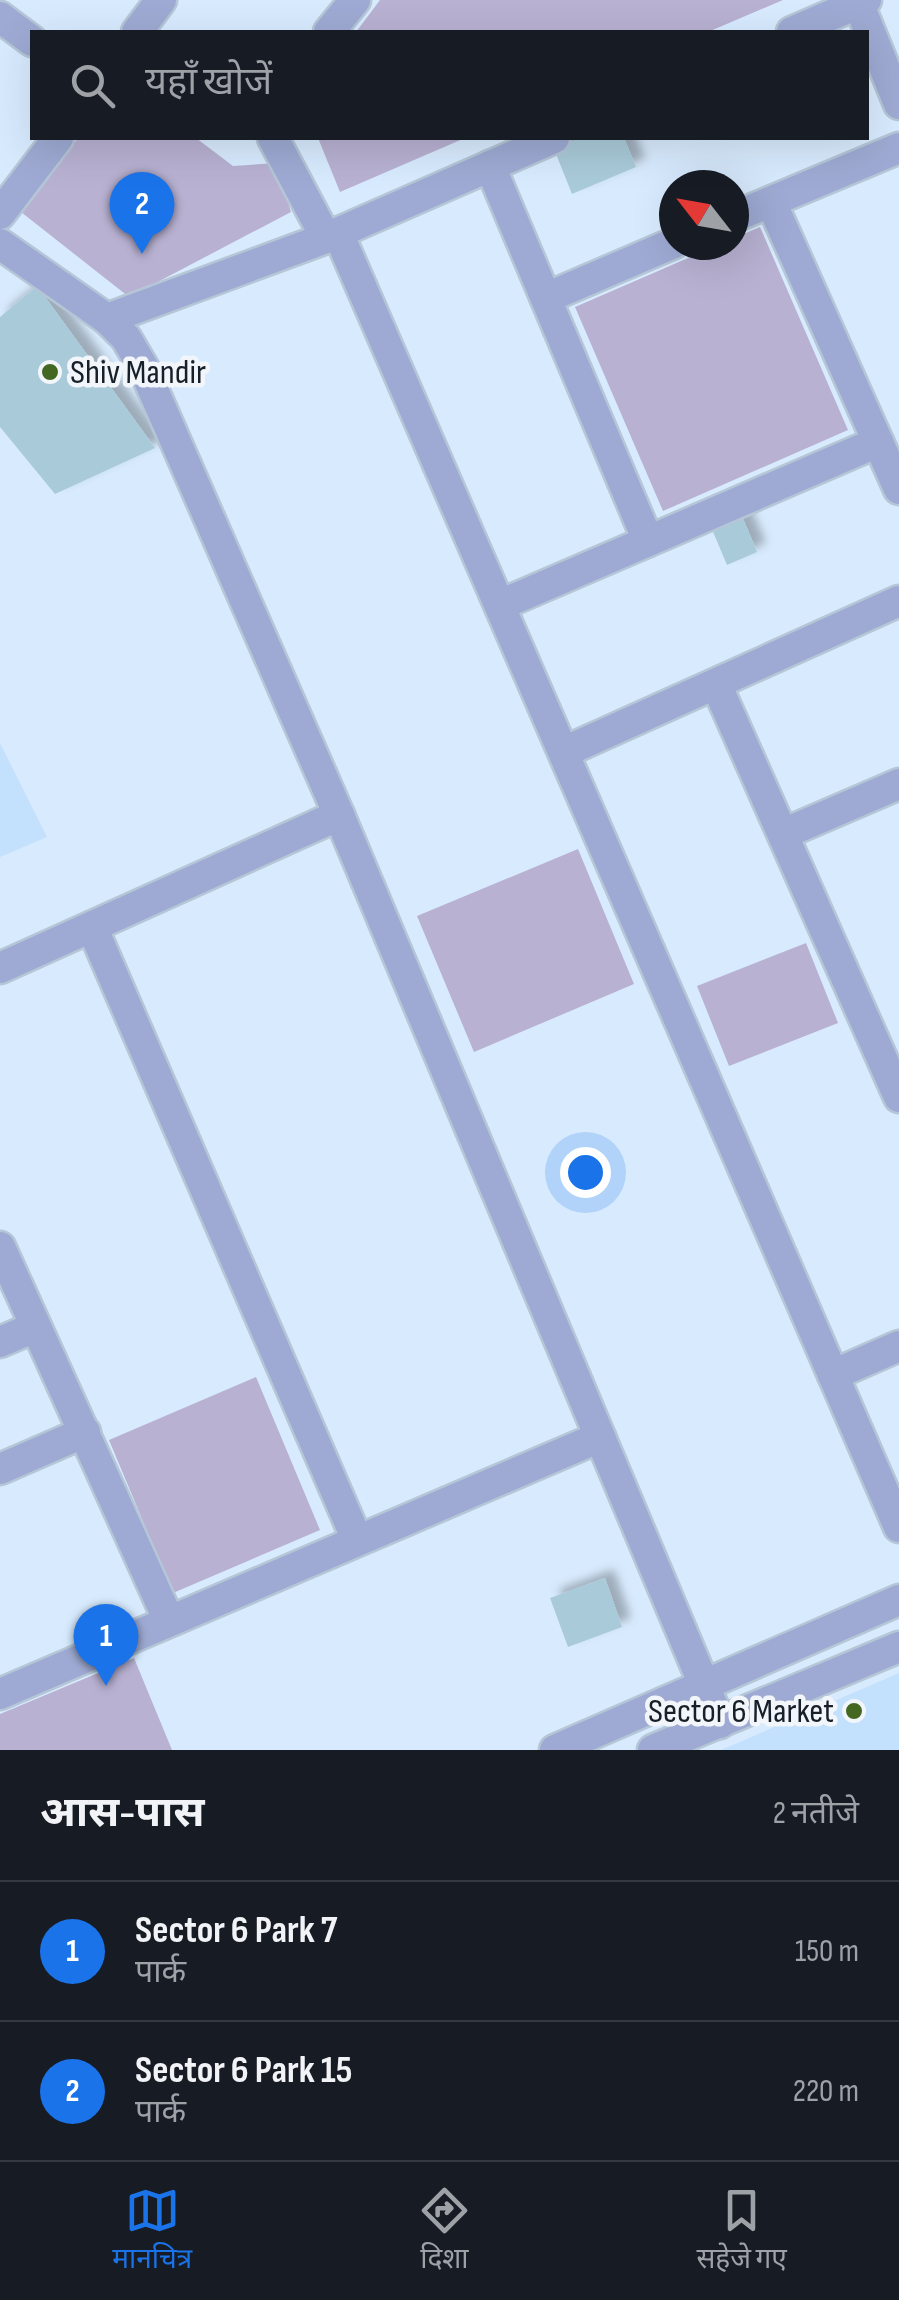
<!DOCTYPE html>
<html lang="hi">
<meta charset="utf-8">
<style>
body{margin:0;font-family:"Sofia Sans Condensed","Noto Sans Devanagari",sans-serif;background:#20242c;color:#f1f3f6}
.compass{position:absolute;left:659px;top:170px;width:90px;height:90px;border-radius:50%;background:#171b24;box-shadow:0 10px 40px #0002;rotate:301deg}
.you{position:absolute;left:585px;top:1172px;width:35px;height:35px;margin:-25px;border:8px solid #fff;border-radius:50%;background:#1a73e8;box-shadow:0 0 0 15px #1a73e833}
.badge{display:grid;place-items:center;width:65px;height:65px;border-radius:50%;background:#1a73e8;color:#fff;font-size:32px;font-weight:700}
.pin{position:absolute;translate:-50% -82px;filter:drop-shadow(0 2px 5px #0008)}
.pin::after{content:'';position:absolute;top:52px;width:35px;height:30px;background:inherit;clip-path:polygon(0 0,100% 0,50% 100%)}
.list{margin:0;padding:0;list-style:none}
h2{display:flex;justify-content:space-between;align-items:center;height:130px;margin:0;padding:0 40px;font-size:42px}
h2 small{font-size:32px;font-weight:400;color:#9ea1a6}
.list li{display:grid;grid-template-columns:65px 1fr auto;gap:30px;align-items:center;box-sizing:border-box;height:140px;padding:0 40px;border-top:2px solid #363941}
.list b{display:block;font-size:38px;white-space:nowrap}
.list p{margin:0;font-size:32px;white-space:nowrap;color:#9ea1a6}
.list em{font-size:32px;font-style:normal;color:#9ea1a6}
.icon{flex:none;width:55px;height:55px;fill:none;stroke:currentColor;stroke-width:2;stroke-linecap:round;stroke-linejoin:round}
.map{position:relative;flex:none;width:899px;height:1750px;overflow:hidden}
.search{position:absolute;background:#171b24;box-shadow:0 10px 40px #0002;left:30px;right:30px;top:30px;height:110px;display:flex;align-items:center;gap:25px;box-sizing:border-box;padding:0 35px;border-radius:0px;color:#9ea1a6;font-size:38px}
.sheet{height:410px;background:#171b24}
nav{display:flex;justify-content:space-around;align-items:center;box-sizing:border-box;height:140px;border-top:2px solid #363941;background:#171b24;font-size:28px;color:#9ea1a6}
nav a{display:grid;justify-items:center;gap:5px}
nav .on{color:#1a73e8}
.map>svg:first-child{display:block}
.built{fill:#c3e0fd}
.green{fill:#b8b1d2}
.building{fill:#a9cad9;filter:url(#shadow)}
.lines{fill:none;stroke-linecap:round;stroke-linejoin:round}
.street-casing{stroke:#b5c6d7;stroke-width:35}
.street{stroke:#9eaad3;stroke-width:30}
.poi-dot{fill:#446822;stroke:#f2f6fb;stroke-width:4}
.labels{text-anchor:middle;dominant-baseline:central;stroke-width:9;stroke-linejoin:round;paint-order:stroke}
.poi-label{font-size:35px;fill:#171f28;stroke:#f2f6fb;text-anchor:start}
</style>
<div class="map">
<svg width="899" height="1750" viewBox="0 0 899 1750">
<defs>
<filter id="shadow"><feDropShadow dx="9" dy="-9" stdDeviation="5" flood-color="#0004"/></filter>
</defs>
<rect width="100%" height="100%" fill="#d8ebfe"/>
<g class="built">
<path d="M0,743L47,837L0,857Z"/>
<path d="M899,1673V1750H721Z"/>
</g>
<g class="green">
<path d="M380,0H783L708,32H356Z"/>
<path d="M78,138H196L233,166L276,163L291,212L129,297L21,212Z"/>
<path d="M318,138H465L340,192Z"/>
<path d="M760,227L848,430L663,511L575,307L718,245H734V238Z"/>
<path d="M578,849L634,984L474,1052L417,916Z"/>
<path d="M806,943L838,1023L729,1066L697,986Z"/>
<path d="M256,1377L320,1530L173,1593L109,1440Z"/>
<path d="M134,1658L172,1750H0V1714Z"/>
</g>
<g class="building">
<path d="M582,138H624L636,167L572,194L554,149Z"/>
<path d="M37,286L155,448L55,494L0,427V317Z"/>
<path d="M741,514L757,552L727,565L711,527Z"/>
<path d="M605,1578L622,1627L568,1647L550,1598Z"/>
</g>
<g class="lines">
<defs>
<g id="street">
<path d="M857,0L899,104"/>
<path d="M0,17L32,41"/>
<path d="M137,32L161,0"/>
<path d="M329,32L355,0"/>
<path d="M792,32L866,0"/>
<path d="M273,138L326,238"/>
<path d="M490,166L648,541"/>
<path d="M771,202L899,489"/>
<path d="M0,214L58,138"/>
<path d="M734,217L899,148"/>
<path d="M338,233L899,1527"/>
<path d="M0,244L107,319L126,338L143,367L339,815L720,1723"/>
<path d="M546,298L674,243"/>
<path d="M107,319L326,238L554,138"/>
<path d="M500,605L878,442"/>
<path d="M716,684L899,1097"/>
<path d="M564,752L899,601"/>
<path d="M783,834L899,784"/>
<path d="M92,927L357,1540"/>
<path d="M0,968L339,815"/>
<path d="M0,1247L169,1621"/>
<path d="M0,1342L35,1327"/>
<path d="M833,1375L899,1346"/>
<path d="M0,1469L85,1432"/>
<path d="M0,1694L600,1437"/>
<path d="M555,1750L899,1600"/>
<path d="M653,1750L899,1647"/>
</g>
</defs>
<use href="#street" class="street-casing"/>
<use href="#street" class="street"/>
</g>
<g class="poi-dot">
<circle cx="50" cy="372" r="10"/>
<circle cx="854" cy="1711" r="10"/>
</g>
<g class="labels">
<g class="poi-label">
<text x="70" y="372">Shiv Mandir</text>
<text x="834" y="1711" text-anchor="end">Sector 6 Market</text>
</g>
</g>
</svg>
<svg class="compass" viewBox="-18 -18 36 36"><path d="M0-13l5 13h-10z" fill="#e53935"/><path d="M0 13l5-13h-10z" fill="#9ea1a6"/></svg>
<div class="you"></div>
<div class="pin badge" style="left:106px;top:1686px">1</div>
<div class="pin badge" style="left:142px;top:254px">2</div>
<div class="search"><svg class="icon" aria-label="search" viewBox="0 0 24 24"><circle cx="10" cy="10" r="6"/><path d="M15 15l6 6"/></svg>यहाँ खोजें</div>
</div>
<section class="sheet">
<h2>आस-पास<small>2 नतीजे</small></h2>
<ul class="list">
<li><span class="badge">1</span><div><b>Sector 6 Park 7</b><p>पार्क</p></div><em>150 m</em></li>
<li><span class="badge">2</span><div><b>Sector 6 Park 15</b><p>पार्क</p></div><em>220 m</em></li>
</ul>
</section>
<nav>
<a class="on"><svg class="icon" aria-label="map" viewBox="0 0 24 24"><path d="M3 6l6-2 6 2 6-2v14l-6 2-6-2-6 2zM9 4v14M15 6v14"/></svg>मानचित्र</a>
<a><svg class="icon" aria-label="directions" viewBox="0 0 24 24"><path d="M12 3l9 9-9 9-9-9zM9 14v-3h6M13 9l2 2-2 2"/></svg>दिशा</a>
<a><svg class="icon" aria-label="saved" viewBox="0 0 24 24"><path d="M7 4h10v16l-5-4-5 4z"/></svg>सहेजे गए</a>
</nav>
